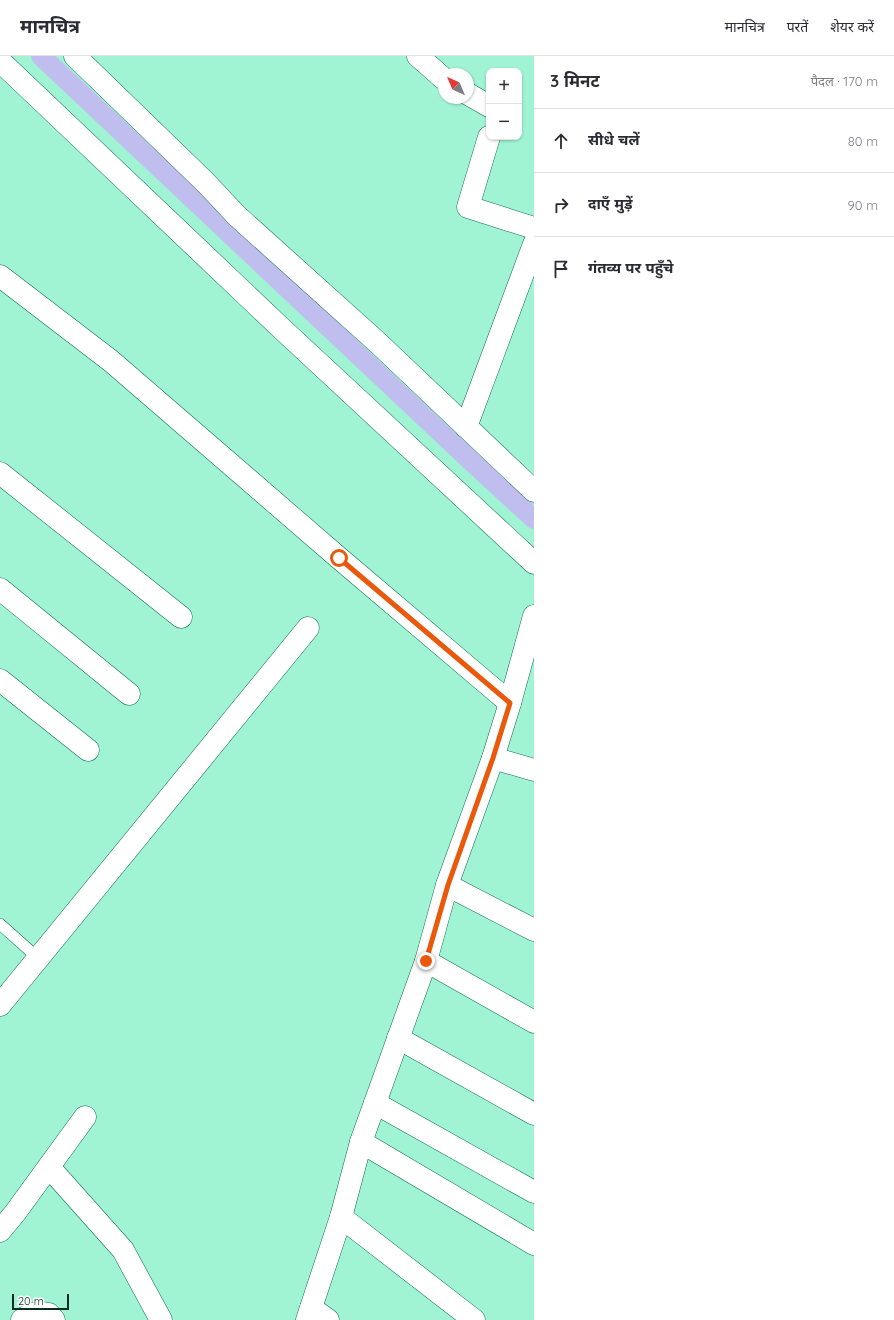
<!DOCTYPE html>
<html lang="hi">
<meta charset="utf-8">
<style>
body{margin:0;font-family:Quicksand,"Noto Sans Devanagari",sans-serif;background:#f7f7f7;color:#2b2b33}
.controls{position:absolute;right:12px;top:12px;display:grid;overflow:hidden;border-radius:8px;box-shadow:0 1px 3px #0004}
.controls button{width:36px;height:36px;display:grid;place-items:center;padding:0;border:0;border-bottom:1px solid #e1e1e2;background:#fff;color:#2b2b33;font:20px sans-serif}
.compass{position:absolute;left:438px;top:12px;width:36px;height:36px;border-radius:50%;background:#fff;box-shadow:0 1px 3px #0004;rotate:316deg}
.scale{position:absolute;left:12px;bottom:10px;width:57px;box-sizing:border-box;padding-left:4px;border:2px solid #082d20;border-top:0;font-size:11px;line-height:14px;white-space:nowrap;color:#082d20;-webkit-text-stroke:3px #fff;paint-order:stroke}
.stop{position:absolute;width:12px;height:12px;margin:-9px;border:3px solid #ea580c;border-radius:50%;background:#fff}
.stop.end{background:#ea580c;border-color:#fff;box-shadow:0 1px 4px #0008}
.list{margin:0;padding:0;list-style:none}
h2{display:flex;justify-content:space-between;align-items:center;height:52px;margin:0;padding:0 16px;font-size:17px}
h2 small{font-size:13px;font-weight:400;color:#7c7c81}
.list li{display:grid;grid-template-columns:26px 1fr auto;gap:12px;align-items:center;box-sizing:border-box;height:64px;padding:0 16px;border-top:1px solid #e1e1e2}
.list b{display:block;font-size:15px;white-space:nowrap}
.list em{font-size:13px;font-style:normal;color:#7c7c81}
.icon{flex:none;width:22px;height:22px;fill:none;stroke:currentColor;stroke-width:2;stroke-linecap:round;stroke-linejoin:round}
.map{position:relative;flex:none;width:534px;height:1264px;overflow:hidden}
header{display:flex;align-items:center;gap:24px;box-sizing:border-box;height:56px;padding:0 20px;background:#fff;border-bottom:1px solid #e1e1e2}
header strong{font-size:19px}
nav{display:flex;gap:22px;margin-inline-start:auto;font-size:14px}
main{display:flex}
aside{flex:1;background:#fff}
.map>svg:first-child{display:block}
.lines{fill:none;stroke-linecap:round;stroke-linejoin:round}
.canal{stroke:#c0beee;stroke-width:20}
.service-casing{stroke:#0e6d51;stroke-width:12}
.minor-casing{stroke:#0e6d51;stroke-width:23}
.tertiary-casing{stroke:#0e6d51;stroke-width:23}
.service{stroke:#fff;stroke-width:11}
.minor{stroke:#fff;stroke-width:22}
.tertiary{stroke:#fff;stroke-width:22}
.route{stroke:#ea580c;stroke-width:5}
</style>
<header>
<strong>मानचित्र</strong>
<nav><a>मानचित्र</a><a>परतें</a><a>शेयर करें</a></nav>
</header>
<main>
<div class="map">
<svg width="534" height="1264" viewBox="0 0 534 1264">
<rect width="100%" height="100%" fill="#a1f4d3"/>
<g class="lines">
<path class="canal" d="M41,0L472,406L534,463"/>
<defs>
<path id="service" d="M0,868L38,902"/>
<g id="minor">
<path d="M75,0L206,127L237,160L377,286L534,435"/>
<path d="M418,0L444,23"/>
<path d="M468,38L489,50"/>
<path d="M489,81L468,151L534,172"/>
<path d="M0,220L111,305L339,502L510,647"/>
<path d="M466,371L534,188"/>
<path d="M0,417L181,561"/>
<path d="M0,533L129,638"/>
<path d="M0,624L88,694"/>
<path d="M493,702L534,714"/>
<path d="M447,829L534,874"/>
<path d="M426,905L534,966"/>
<path d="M0,949L308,572"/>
<path d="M398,982L534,1058"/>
<path d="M375,1047L534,1136"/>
<path d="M361,1086L534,1188"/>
<path d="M49,1111L123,1194L161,1264"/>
<path d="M341,1161L474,1264"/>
<path d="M0,1175L15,1157L85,1061"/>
<path d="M311,1252L328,1264"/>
<path d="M22,1264C31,1256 38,1256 49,1258L54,1264"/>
</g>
<g id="tertiary">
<path d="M0,5L281,272L534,507"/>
<path d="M307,1264L341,1161L361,1086L426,905L447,829L493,702L510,647L534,560"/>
</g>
</defs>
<use href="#service" class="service-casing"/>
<use href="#minor" class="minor-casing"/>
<use href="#tertiary" class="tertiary-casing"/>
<use href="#service" class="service"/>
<use href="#minor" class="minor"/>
<use href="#tertiary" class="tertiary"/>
</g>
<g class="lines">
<path class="route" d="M339,502L510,647L493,702L448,829L426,905"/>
</g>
</svg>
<div class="controls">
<button>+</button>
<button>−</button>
</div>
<svg class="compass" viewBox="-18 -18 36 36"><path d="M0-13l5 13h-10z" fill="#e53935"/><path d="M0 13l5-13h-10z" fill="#7c7c81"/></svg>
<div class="scale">20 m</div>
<div class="stop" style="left:339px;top:502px"></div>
<div class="stop end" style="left:426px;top:905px"></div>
</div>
<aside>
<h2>3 मिनट<small>पैदल · 170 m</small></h2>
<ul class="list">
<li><svg class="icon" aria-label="ahead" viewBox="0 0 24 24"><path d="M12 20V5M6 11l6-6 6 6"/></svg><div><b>सीधे चलें</b></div><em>80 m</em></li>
<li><svg class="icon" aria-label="right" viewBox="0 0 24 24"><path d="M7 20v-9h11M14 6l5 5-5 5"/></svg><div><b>दाएँ मुड़ें</b></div><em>90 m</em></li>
<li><svg class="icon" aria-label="arrive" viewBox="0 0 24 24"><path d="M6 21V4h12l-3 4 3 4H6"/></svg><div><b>गंतव्य पर पहुँचे</b></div></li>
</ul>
</aside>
</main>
